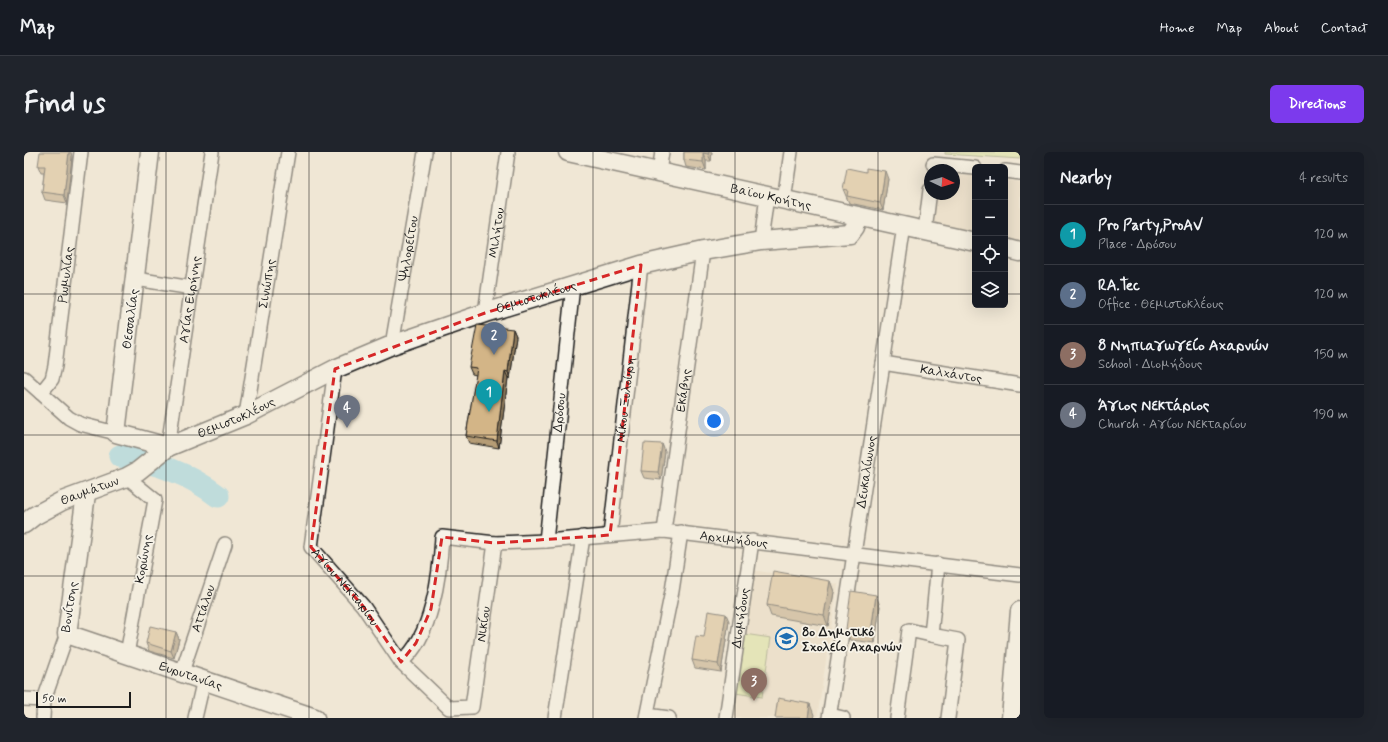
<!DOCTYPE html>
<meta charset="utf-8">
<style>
body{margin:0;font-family:Mynerve,sans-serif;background:#20242c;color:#f1f3f6}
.controls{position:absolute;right:12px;top:12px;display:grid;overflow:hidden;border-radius:6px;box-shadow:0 4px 16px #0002}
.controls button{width:36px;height:36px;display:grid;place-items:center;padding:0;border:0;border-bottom:1px solid #363941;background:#171b24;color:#f1f3f6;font:20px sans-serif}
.compass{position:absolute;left:900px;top:12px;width:36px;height:36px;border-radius:50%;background:#171b24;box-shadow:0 4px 16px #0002;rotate:94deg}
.scale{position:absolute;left:12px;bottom:10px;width:95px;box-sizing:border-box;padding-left:4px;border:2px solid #1c1c1c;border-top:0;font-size:11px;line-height:14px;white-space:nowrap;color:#1c1c1c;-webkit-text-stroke:3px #f7f3e8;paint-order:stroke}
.you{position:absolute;left:690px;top:269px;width:14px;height:14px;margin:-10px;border:3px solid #fff;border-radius:50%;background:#1a73e8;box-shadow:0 0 0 6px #1a73e833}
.badge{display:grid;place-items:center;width:26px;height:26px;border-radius:50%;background:#7c3aed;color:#fff;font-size:13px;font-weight:700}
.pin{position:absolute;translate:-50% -33px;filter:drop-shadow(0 1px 2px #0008)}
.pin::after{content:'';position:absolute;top:21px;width:14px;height:12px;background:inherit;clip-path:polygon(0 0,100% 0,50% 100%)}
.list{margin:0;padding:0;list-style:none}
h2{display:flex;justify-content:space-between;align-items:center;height:52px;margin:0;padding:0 16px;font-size:17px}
h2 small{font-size:13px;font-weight:400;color:#9ea1a6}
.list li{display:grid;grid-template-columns:26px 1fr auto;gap:12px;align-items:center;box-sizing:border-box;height:60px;padding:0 16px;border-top:1px solid #363941}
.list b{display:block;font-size:15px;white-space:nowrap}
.list p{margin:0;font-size:13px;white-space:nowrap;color:#9ea1a6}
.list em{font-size:13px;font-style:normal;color:#9ea1a6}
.icon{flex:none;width:22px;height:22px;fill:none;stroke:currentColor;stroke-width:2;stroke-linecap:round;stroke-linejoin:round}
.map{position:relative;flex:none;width:996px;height:566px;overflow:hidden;border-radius:6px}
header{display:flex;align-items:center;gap:24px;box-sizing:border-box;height:56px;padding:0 20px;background:#171b24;border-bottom:1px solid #363941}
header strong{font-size:19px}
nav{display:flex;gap:22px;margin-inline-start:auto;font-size:14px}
.intro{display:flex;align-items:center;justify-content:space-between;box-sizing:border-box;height:96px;padding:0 24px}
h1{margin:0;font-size:28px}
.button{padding:10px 18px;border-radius:6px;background:#7c3aed;color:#fff;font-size:14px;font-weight:700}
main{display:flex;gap:24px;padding:0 24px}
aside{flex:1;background:#171b24;border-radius:6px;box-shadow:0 4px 16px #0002}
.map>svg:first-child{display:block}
.built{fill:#e7d8be}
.pitch{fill:#d4e194;stroke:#787e58}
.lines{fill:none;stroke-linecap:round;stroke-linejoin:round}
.river{stroke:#83cee3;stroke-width:23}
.street-casing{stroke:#1c1c1c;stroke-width:16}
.secondary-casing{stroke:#1c1c1c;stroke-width:21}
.street{stroke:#f7f3e8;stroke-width:13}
.secondary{stroke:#f7f3e8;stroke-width:18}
.wall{fill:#b59c74;stroke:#1c1c1c}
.shaded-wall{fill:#947f5e;stroke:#1c1c1c}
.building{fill:#d3b587;stroke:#1c1c1c}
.marked{fill:none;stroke:#d62828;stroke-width:3;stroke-dasharray:8 5;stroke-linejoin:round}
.grid{fill:none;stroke:#1c1c1c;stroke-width:1;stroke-opacity:0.55}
.labels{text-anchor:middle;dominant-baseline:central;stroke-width:3.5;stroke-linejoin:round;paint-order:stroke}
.street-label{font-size:13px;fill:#1c1c1c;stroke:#f7f3e8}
.poi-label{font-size:13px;font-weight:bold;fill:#1c1c1c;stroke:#f7f3e8;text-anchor:start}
</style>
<header>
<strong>Map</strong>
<nav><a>Home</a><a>Map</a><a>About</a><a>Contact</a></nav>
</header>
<div class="intro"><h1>Find us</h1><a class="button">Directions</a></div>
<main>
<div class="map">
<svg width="996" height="566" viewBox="0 0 996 566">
<rect width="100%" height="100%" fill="#f0e7d5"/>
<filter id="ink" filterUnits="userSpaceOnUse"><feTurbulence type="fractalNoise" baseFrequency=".025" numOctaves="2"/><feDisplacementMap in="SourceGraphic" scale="8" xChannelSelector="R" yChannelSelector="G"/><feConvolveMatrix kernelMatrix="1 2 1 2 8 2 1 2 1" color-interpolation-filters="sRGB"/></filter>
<g filter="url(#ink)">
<g class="built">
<path d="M930,23L951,24V85L905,76L907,42H930Z"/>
<path d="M981,28L996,30V94L981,91Z"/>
<path d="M728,418L814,432L793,566H705Z"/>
</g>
<g class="pitch">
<path d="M921,0H996V7L921,2Z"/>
<path d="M720,482L747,486L738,545L711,541Z"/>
</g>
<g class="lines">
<path class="river" d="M96,304C133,311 164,321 194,344"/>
<defs>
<g id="street">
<path d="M909,12L951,16"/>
<path d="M981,19L996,21"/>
<path d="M635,20L638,0"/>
<path d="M760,48L767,0"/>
<path d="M901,79L906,38"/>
<path d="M737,89L743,44"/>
<path d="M112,127L168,136"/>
<path id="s1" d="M461,161L484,0"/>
<path id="s2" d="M368,193L401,0"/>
<path id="s3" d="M859,211L996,233"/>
<path id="s4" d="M311,217L287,395L339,454L377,510L425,556L448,555L471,391"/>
<path d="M0,226L45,266L56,272L92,281"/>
<path id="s5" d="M17,241L28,227L31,214L57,0"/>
<path id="s6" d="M222,263L264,0"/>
<path id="s7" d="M144,295L188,0"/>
<path d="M103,325L131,348L103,502"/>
<path id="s8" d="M640,379L679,99"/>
<path id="s9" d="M586,383L617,113"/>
<path id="s10" d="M522,389L549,133"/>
<path d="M907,483L934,488L924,566"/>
<path id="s11" d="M377,510C408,486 416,422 418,385L471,391L522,389L640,379L996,423"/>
<path id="s12" d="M158,520L201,392"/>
<path d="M0,547L20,548"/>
<path d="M623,563L645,566"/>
<path d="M806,563L819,566"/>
<path d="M19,566L20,548L43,482"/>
<path d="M171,566L180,527"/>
<path d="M531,566L559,385"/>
<path d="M622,566L648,439L657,380"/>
<path id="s13" d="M702,566L728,389"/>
<path id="s14" d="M805,566L880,74"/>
<path d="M873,566L885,478L907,483L914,412"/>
</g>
<g id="secondary">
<path d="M126,0L92,281L144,295"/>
<path id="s15" d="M544,0L951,90"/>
<path d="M981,96L996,100"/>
<path id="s16" d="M62,342L43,482L291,566"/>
<path id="s17" d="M0,372L10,364L38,349L103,325L114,319L144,295L222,263L311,217L368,193L461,161L617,113L679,99L737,89L826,82L831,75L833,64"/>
<path d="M987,566L996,459"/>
</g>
</defs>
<use href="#street" class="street-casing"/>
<use href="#secondary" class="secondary-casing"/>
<use href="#street" class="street"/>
<use href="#secondary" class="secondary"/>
</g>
<g class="wall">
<path d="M660,0H688L687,9H682V18L662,15L660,8Z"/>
<path d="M48,5L43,51L21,48L18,40L20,21H17L14,14Z"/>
<path d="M864,27L859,58L825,51L819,37Z"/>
<path d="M489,177L492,184L486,227L484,226L475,296L445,291L442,284L452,223L448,222L445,215Z"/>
<path d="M638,292L641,300L637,328L620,326L617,319Z"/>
<path d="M806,429L810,440L804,474L747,464L743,453Z"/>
<path d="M856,454L851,491L826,488L822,477Z"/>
<path d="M705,469L697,520L671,516L668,508L680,485Z"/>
<path d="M152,480L155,487L150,506L125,499L122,491Z"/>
</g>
<g class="shaded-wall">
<path d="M45,0H47L48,5L43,51L40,43Z"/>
<path d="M685,0H688L687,9L684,2Z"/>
<path d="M679,1L682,9V18L679,10Z"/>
<path d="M861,19L864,27L859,58L856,51Z"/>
<path d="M489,177L492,184L486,227L484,220Z"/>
<path d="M481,219L484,226L475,296L473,289Z"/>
<path d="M638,292L641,300L637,328L634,320Z"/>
<path d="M806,429L810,440L804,474L800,463Z"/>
<path d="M852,443L856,454L851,491L847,480Z"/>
<path d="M702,462L705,469L697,520L694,512Z"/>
<path d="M152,480L155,487L150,506L147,499Z"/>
<path d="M786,552L790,563L789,566H784Z"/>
</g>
<g class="building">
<path d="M16,0H45L40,43L18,40L21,14H14Z"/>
<path d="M660,0H685L684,2L679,1V10L660,8Z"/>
<path d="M823,16L842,20V16L861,19L856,51L823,44L824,38L819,37Z"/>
<path d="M453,173L489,177L484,220L481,219L473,289L442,284L453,216L445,215Z"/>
<path d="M620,291L638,292L634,320L617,319Z"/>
<path d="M749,419L806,429L800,463L743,453Z"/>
<path d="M827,439L852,443L847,480L822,477Z"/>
<path d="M684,459L702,462L694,512L668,508L672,484L680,485Z"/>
<path d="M126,474L152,480L147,499L122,491Z"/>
<path d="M754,546L786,552L784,566H751Z"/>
</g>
</g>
<path d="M0 0H996V566H0ZM617,113L586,383L471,391L418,385L407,457L392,491L377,510L339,454L287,395L311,217L461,161Z" fill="#f0e7d5" fill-opacity=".55" fill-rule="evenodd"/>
<path class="marked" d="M617,113L586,383L471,391L418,385L407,457L392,491L377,510L339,454L287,395L311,217L461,161Z"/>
<path class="grid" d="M142,0V566M285,0V566M427,0V566M569,0V566M711,0V566M854,0V566M0,142H951M981,142H996M0,283H996M0,424H996"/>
<defs>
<symbol id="school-ring" viewBox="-11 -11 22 22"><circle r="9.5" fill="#f7f3e8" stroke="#1f6fb2" stroke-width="1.5"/><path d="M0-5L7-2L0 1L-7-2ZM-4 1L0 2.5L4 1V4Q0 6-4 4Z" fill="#1f6fb2"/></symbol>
</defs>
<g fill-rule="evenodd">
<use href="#school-ring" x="750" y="474" width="25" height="25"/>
</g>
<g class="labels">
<g class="street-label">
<text stroke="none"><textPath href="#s15" startOffset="208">Βαϊου Κρήτης</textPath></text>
<text stroke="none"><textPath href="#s1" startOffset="81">Μιλήτου</textPath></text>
<text stroke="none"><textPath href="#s2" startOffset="98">Ψηλορείτου</textPath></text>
<text stroke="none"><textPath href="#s5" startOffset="123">Ρωμυλίας</textPath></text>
<text stroke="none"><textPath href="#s6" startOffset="133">Σινώπης</textPath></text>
<text stroke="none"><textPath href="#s17" startOffset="563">Θεμιστοκλέους</textPath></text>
<text stroke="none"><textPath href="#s7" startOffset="149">Αγίας Ειρήνης</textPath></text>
<text transform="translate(107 167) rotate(-83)">Θεσσαλίας</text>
<text stroke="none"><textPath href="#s3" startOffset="69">Καλχάντος</textPath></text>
<text stroke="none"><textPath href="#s8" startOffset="142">Εκάβης</textPath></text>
<text stroke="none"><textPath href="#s9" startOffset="136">Νίκου Ξυλούρη</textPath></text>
<text stroke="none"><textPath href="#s10" startOffset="129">Δρόσου</textPath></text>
<text stroke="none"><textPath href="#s17" startOffset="239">Θεμιστοκλέους</textPath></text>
<text stroke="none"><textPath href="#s14" startOffset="249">Δευκαλίωνος</textPath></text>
<text stroke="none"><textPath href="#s17" startOffset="74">Θαυμάτων</textPath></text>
<text stroke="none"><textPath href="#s11" startOffset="428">Αρχιμήδους</textPath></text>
<text transform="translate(120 407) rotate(-80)">Κορώνης</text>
<text stroke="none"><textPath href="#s4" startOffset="232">Αγίου Νεκταρίου</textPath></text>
<text transform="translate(46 455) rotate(-81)">Βονίτσης</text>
<text stroke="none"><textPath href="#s12" startOffset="67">Αττάλου</textPath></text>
<text stroke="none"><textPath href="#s13" startOffset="101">Διομήδους</textPath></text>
<text stroke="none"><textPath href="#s4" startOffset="499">Νικίου</textPath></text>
<text stroke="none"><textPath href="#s16" startOffset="272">Ευρυτανίας</textPath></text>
</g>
<g class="poi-label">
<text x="778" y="480">8ο Δημοτικό<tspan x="778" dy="15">Σχολείο Αχαρνών</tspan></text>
</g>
</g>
</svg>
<div class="controls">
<button>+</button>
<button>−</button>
<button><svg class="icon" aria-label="locate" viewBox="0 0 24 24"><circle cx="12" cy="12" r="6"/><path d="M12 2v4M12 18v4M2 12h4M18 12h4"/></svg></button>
<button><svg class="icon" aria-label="layers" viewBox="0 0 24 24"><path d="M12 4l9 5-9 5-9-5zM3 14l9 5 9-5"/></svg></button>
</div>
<svg class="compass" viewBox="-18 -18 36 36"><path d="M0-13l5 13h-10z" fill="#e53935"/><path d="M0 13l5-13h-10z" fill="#9ea1a6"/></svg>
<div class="scale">50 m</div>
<div class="you"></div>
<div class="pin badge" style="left:465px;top:260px;background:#0f9aa8">1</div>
<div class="pin badge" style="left:470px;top:203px;background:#5c6f8a">2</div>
<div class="pin badge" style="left:730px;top:549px;background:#8d6e63">3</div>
<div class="pin badge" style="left:323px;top:276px;background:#6b7280">4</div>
</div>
<aside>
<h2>Nearby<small>4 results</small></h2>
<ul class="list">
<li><span class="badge" style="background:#0f9aa8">1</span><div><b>Pro Party,ProAV</b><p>Place · Δρόσου</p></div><em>120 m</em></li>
<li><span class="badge" style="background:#5c6f8a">2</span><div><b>RA.Tec</b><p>Office · Θεμιστοκλέους</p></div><em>120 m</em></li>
<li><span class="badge" style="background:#8d6e63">3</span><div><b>8 Νηπιαγωγείο Αχαρνών</b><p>School · Διομήδους</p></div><em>150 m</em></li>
<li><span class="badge" style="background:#6b7280">4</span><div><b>Άγιος Νεκτάριος</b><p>Church · Αγίου Νεκταρίου</p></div><em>190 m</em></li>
</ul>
</aside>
</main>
